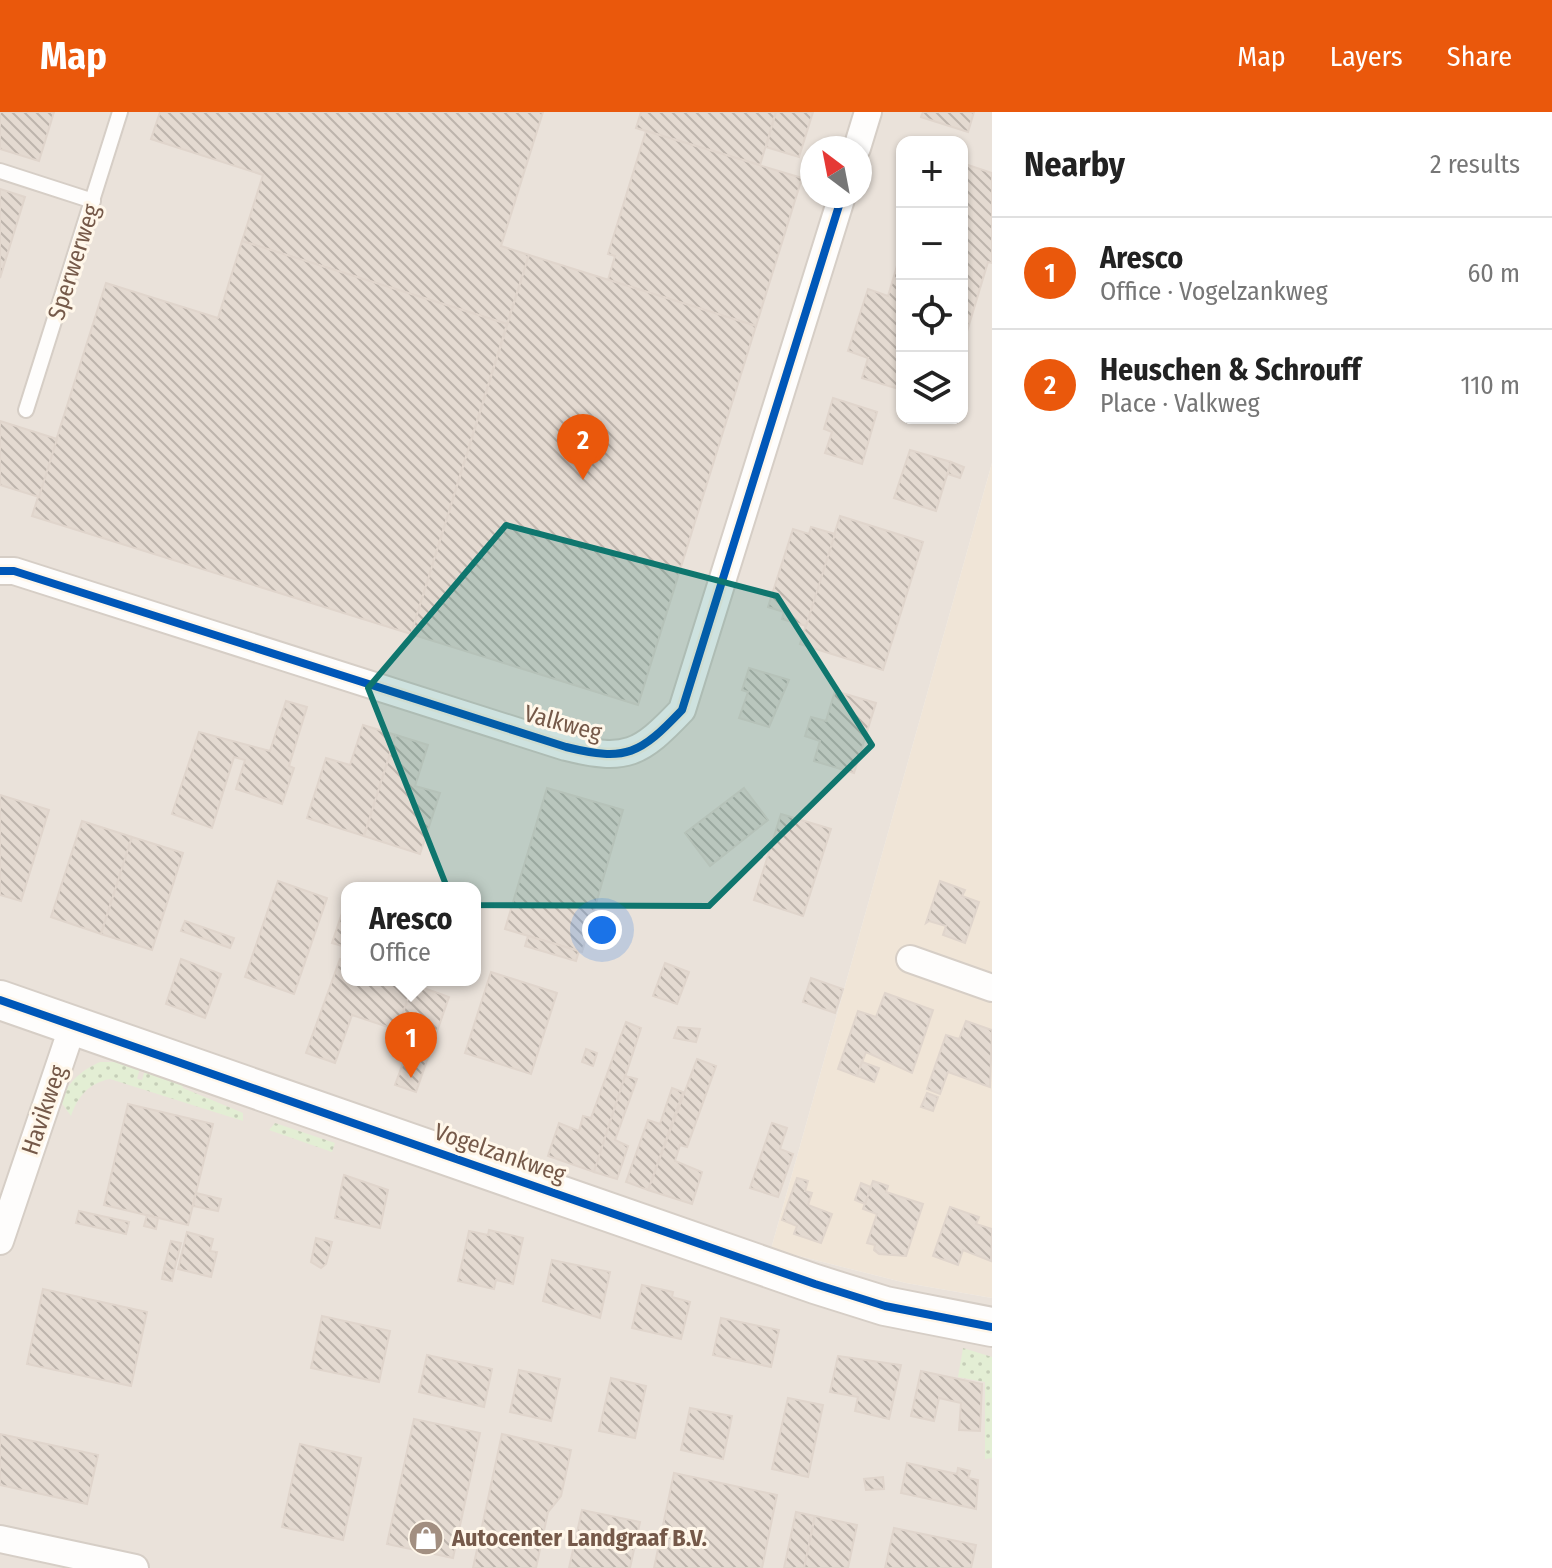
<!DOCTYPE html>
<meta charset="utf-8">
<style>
body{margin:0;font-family:"Fira Sans Condensed",sans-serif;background:#f2f2f2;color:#222}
.controls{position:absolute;right:24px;top:24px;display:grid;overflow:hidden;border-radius:16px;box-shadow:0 2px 6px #0004}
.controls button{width:72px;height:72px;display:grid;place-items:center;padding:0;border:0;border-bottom:2px solid #e0e0e0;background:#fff;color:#222;font:40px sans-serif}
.compass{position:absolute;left:800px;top:24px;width:72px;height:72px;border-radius:50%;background:#fff;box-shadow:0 2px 6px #0004;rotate:328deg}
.you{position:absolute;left:602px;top:818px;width:28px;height:28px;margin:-20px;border:6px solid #fff;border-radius:50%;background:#1a73e8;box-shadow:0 0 0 12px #1a73e833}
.badge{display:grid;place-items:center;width:52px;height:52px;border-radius:50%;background:#ea580c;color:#fff;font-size:26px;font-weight:700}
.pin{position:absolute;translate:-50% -66px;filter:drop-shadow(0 2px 4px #0008)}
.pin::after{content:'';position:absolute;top:42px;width:28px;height:24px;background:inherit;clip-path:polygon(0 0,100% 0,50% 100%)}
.popup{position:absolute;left:341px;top:770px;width:140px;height:104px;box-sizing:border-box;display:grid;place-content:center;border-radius:16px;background:#fff;filter:drop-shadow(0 2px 6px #0005);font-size:26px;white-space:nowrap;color:#767676}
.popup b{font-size:30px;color:#222}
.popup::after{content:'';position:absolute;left:50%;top:100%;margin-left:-16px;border:16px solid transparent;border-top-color:#fff}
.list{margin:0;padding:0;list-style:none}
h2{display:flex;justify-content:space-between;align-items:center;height:104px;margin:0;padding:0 32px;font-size:34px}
h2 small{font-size:26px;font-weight:400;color:#767676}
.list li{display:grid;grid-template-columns:52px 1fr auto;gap:24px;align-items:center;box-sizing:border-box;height:112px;padding:0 32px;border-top:2px solid #e0e0e0}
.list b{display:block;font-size:30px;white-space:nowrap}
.list p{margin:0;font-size:26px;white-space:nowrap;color:#767676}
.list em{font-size:26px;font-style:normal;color:#767676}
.icon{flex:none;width:44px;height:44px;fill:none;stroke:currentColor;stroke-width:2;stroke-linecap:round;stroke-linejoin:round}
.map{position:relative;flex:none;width:992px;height:1456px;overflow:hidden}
header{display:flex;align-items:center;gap:48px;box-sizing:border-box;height:112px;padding:0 40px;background:#ea580c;color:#fff}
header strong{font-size:38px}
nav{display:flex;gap:44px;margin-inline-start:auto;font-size:28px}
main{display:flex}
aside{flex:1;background:#fff}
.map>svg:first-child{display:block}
.residential{fill:#f0e5d7}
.industrial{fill:#eae2da;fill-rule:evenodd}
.grass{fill:url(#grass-dots)}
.building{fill:url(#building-back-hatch);stroke:#e0d5cc;stroke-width:2}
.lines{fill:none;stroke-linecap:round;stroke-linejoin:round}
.lane-casing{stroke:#d6cec6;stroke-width:18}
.street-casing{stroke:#d6cec6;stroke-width:30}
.secondary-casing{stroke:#d6cec6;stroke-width:42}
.lane{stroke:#fefdfc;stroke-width:14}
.street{stroke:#fefdfc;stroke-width:26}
.secondary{stroke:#fefdfc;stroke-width:38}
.cycleway-casing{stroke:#fff7ea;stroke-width:13}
.cycleway{stroke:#0057b8;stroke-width:8}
.marked{fill:#0f766e;fill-opacity:0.2;stroke:#0f766e;stroke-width:6;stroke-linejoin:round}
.labels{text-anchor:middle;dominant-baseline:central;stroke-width:6;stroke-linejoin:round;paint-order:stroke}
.street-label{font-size:24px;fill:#755949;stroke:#fff7ea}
.poi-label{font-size:24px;font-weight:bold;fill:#755949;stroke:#fff7ea;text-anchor:start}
</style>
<header>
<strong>Map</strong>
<nav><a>Map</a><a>Layers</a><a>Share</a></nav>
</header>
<main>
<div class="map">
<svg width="992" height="1456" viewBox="0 0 992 1456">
<defs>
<pattern id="grass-dots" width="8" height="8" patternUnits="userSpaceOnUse" patternTransform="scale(2)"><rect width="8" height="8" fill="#e3eed4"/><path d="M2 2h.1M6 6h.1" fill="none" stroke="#c6ceb8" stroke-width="1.8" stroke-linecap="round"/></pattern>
<pattern id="building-back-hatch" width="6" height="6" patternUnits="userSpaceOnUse" patternTransform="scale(2)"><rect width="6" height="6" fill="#e4dad1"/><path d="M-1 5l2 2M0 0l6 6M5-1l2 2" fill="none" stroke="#bdb4ac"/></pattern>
</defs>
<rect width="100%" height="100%" fill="#f7f2ea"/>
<path class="residential" d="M992,351V1186L906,1171L771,1137Z"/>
<path class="industrial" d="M0,0H992V351L771,1137L906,1171L992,1186V1456H0ZM902,30H962V306H902ZM812,36H860V84H812ZM347,776H475V868H347Z"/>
<g class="grass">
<path d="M100,950H124L140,956L137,967L142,968L145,958L181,970L183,976L243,1001V1009L110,967C89,971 78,984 71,1004L61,990C67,970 82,958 100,950Z"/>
<path d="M275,1011L335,1031L332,1040L269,1018Z"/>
<path d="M963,1236L992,1245V1346L985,1347V1270L958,1265Z"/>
</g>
<g class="building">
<path d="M0,0H54L39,49L0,37Z"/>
<path d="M160,0H543L501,134L529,143L507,212L242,129L263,63L151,27Z"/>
<path d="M641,0H776L760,53L636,16Z"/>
<path d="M776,0H813L799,45L766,35Z"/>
<path d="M923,0H974L968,20L921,5Z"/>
<path d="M646,19L802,66L756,214L608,168L615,144L608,142Z"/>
<path d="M962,51L992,61V151L988,150L962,236Z"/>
<path d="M0,77L25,85L0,166Z"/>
<path d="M242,129L507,212L411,522L32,404L106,171L218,206Z"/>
<path d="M902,137V278L862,266L868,246L848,239L868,177L888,184Z"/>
<path d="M529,143L756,214L638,593L411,522Z"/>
<path d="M833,286L877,300L862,352L825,341L832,320L824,317Z"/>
<path d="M0,309L57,327L39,385L0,373Z"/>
<path d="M910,338L951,350L936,399L894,386Z"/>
<path d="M951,350L964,355L960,366L948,362Z"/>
<path d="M840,404L923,430L883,558L800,532Z"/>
<path d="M811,415L835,422L806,514L782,507L784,500L768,495L793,417L809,422Z"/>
<path d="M749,556L789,568L769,615L739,606L748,580L742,578Z"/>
<path d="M835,579L876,591L854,661L814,649L820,629L805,624L811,605L826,609Z"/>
<path d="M286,589L307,595L289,654L294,656L282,692L236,677L245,648L234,645L212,716L172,702L199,620L270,639Z"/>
<path d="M363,613L396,623L364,724L307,706L326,646L350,653Z"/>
<path d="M396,623L428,633L415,674L440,681L420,742L364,724Z"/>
<path d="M547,676L623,698L582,840L505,817Z"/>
<path d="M744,676L768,708L710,754L685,721Z"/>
<path d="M0,683L49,698L21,789L0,783Z"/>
<path d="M781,702L831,717L803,804L754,788Z"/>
<path d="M82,709L132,725L101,822L51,805Z"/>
<path d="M132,725L183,741L152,838L101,822Z"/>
<path d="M278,769L327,786L294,882L245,865Z"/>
<path d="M940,769L965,778L962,784L979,790L965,831L943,823L946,814L929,809L926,811Z"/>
<path d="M347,786V833L346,835L332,831Z"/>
<path d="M185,809L234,826L230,836L181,819Z"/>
<path d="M528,824L579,839L576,849L525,834Z"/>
<path d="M181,847L221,862L205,906L166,892Z"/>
<path d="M340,847L347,849V868H402L413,872L397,918L352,903L335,951L306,941Z"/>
<path d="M665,851L689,860L677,892L653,884Z"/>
<path d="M491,860L557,881L531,962L465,941Z"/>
<path d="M811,866L843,877L835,901L803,890Z"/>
<path d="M413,872L449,885L416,980L395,973L413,924L397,918Z"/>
<path d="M885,881L933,898L912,961L866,940L857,964L838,957L858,899L876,905Z"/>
<path d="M966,909L992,918L990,975L948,960L940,982L927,977L946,923L959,927Z"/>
<path d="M626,910L641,916L594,1060L548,1044L559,1011L579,1019L583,1004L591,1006Z"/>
<path d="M678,915L700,917L696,930L674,926Z"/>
<path d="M586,937L597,941L593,954L582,950Z"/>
<path d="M697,947L716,954L687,1035L680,1033L675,1049L702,1060L692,1092L648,1078Z"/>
<path d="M862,950L879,956L874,970L857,964Z"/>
<path d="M625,964L637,967L615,1028L628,1034L617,1067L594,1060Z"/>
<path d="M672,976L683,980L648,1078L626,1070L648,1008L660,1012Z"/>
<path d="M927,981L938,985L933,999L921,995Z"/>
<path d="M128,992L213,1012L188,1113L104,1093Z"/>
<path d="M772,1011L787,1016L780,1037L793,1042L778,1085L750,1076Z"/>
<path d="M344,1063L388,1078L380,1116L335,1106Z"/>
<path d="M797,1066L808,1069L805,1079L812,1081L808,1093L832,1102L821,1131L794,1122L797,1114L782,1108Z"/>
<path d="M873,1069L888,1074L886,1080L923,1092L906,1144L879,1142L874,1138L875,1133L867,1131L877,1102L863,1097Z"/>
<path d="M861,1071L871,1075L865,1092L855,1088Z"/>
<path d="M196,1081L221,1087L218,1099L193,1094Z"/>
<path d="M950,1095L979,1105L976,1112L992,1117L991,1149L963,1138L958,1153L933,1144Z"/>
<path d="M79,1099L129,1110L126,1122L76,1111Z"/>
<path d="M147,1103L158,1106L156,1117L144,1114Z"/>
<path d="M489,1118L523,1126L513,1172L496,1168L494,1177L458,1169L469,1119L488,1123Z"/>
<path d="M187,1120L213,1127L210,1139L217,1140L211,1165L178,1157Z"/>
<path d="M316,1126L332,1130L326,1152L321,1156L311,1150Z"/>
<path d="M171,1129L181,1131L174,1159L164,1156Z"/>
<path d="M552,1148L610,1160L600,1206L543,1189Z"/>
<path d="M164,1156L174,1159L172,1169L162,1167Z"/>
<path d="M642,1173L673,1180L672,1185L690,1190L681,1227L632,1216Z"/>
<path d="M43,1177L147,1200L131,1274L27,1252Z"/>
<path d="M322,1204L390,1219L379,1270L311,1256Z"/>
<path d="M721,1206L779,1218L771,1255L713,1243Z"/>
<path d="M427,1243L492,1257L484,1295L419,1280Z"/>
<path d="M838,1244L901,1253L889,1307L855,1299L858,1285L830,1280Z"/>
<path d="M519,1258L560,1267L551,1309L510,1300Z"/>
<path d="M921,1259L982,1272L980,1319L959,1318L961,1291L939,1286L934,1309L911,1304Z"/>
<path d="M611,1266L646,1274L635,1326L599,1319Z"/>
<path d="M788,1286L823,1293L808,1365L772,1357Z"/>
<path d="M690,1296L732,1304L723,1347L681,1338Z"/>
<path d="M414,1307L480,1321L453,1446L387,1432Z"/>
<path d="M0,1322L98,1343L87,1392L0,1373Z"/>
<path d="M502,1322L571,1338L561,1384L548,1400L536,1456H473Z"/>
<path d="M300,1332L361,1346L343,1428L282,1415Z"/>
<path d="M907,1351L957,1362L958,1356L970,1359L968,1366L978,1368L976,1397L901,1381Z"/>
<path d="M674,1361L777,1383L762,1456H654Z"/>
<path d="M883,1365L884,1377L866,1378L864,1367Z"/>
<path d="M582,1398L640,1410L630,1456H569Z"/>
<path d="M796,1400L815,1404L804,1456H784Z"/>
<path d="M815,1404L857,1413L848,1456H804Z"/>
<path d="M894,1416L976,1433L971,1456H885Z"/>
</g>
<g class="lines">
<defs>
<g id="lane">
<path d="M0,59L93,89"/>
<path d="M26,298L120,0"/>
</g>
<g id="street">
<path d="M857,36L868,0"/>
<path d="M0,459H14L566,635C627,650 640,642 682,598L842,84"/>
<path d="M910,847L992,876"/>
<path d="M0,1129L73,913"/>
<path d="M0,1427L135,1456"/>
</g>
<path id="secondary" d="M0,888L815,1172L885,1194L992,1215"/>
</defs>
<use href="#lane" class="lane-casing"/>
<use href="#street" class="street-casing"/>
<use href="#secondary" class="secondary-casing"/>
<use href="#lane" class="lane"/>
<use href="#street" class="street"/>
<use href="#secondary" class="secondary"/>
<defs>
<g id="cycleway">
<path d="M0,459H14L566,635C627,650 640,642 682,598L842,84"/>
<path d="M0,888L815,1172L885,1194L992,1215"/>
</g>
</defs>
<use href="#cycleway" class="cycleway-casing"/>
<use href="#cycleway" class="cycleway"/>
</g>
<path class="marked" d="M506,413L777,484L872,633L709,794L454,793L368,576Z"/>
<defs>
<symbol id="shop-disc" viewBox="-11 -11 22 22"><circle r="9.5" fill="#a28f81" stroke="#fff7ea"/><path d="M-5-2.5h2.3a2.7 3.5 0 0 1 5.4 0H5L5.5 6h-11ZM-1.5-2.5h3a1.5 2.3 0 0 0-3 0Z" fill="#fff"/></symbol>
</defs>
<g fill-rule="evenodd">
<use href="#shop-disc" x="406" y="1406" width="40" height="40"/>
</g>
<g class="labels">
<g class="street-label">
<text transform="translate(74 150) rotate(-72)">Sperwerweg</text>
<text transform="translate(563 611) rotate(15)">Valkweg</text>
<text transform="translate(44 998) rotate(-71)">Havikweg</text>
<text transform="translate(500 1041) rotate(19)">Vogelzankweg</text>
</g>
<g class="poi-label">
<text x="452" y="1426">Autocenter Landgraaf B.V.</text>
</g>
</g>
</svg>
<div class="controls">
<button>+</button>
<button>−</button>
<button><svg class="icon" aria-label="locate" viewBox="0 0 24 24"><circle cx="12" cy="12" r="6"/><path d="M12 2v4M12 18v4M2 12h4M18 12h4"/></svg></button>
<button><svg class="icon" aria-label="layers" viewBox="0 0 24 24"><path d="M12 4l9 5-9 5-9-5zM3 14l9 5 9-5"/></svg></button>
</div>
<svg class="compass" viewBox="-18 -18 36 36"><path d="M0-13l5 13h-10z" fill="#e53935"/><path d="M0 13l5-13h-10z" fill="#767676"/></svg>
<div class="you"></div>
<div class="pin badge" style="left:411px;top:966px">1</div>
<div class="popup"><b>Aresco</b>Office</div>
<div class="pin badge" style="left:583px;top:368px">2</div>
</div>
<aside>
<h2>Nearby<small>2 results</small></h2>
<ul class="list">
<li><span class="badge">1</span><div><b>Aresco</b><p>Office · Vogelzankweg</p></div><em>60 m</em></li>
<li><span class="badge">2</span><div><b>Heuschen &amp; Schrouff</b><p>Place · Valkweg</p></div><em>110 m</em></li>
</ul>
</aside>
</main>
